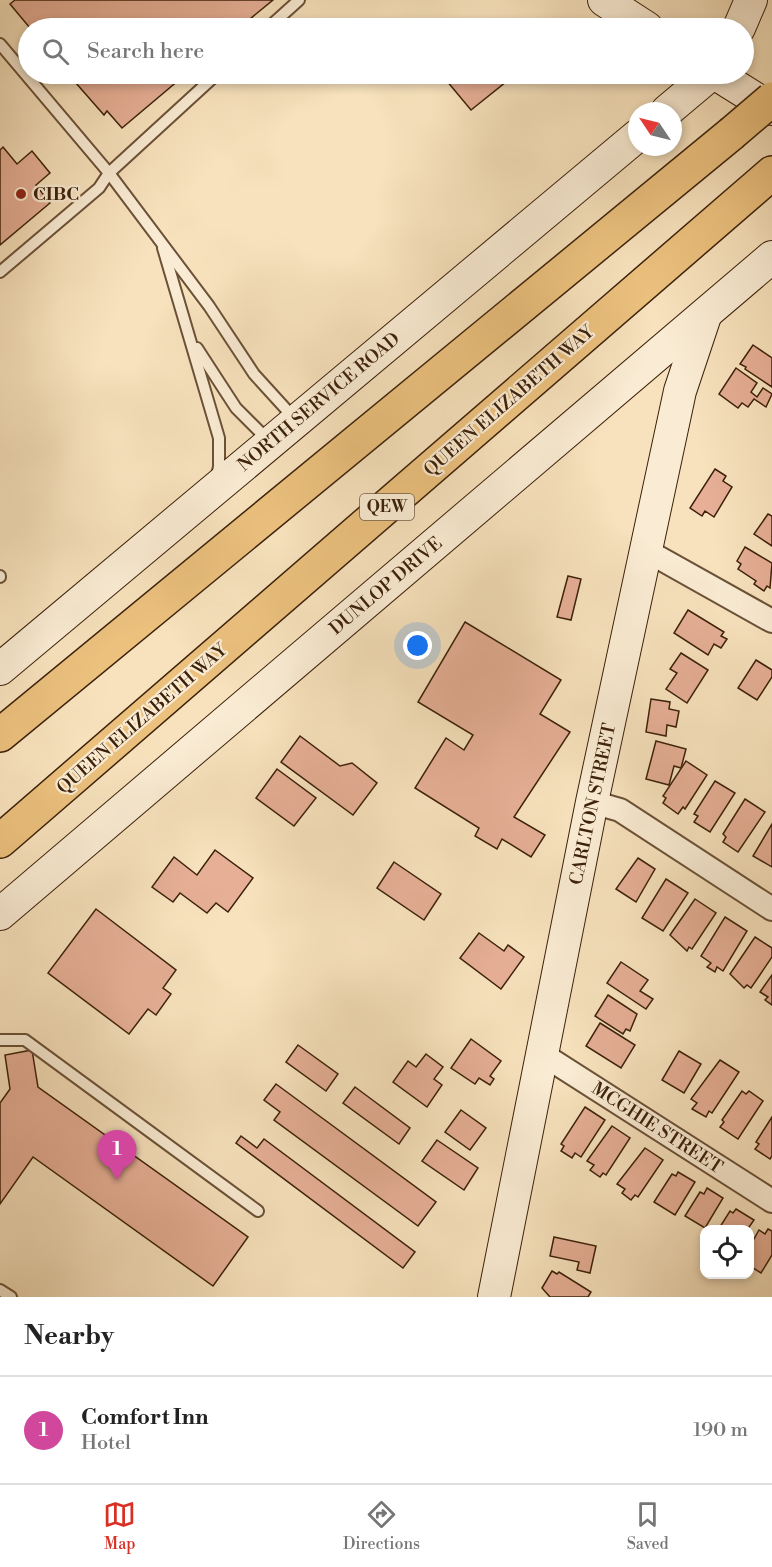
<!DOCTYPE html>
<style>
body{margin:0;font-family:"Libre Bodoni",serif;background:#f6f6f6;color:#222}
.controls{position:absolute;right:18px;bottom:18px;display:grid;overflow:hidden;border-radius:12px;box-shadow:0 3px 9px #0003}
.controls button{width:54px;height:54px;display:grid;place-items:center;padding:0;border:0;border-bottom:2px solid #e0e0e0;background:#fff;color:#222;font:30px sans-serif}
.compass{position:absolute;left:628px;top:102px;width:54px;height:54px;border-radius:50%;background:#fff;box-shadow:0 3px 9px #0003;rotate:305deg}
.you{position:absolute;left:418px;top:646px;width:21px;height:21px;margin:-15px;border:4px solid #fff;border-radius:50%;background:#1a73e8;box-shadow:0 0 0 9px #1a73e833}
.badge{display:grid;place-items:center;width:39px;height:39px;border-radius:50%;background:#d93025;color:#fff;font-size:20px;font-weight:700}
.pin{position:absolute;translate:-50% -50px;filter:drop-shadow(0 2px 3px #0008)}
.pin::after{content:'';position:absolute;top:32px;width:21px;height:18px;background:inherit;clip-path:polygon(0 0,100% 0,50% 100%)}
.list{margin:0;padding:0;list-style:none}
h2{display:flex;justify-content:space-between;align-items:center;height:78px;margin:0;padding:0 24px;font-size:26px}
h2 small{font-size:20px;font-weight:400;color:#767676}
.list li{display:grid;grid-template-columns:39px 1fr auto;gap:18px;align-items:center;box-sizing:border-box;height:108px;padding:0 24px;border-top:2px solid #e0e0e0}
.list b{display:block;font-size:22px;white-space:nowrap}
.list p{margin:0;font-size:20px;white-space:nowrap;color:#767676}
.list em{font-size:20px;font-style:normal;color:#767676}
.icon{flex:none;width:33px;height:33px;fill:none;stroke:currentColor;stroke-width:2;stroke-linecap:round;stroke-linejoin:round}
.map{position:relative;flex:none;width:772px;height:1297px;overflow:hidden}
.search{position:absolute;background:#fff;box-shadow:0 3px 9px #0003;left:18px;right:18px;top:18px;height:66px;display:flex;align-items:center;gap:15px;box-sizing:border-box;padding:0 21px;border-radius:33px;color:#767676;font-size:22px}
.sheet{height:186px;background:#fff}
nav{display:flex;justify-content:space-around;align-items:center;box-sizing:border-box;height:84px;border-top:2px solid #e0e0e0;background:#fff;font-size:16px;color:#767676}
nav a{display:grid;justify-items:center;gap:3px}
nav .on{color:#d93025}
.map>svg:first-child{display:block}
.building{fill:#e6af96;stroke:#3c210a;stroke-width:1.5}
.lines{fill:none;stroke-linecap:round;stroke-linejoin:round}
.lane-casing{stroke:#6b5137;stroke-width:14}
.street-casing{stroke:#6b5137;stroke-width:26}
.secondary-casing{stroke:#3c210a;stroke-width:34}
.highway-casing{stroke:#3c210a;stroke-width:36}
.lane{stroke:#faecd4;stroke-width:10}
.street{stroke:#faecd4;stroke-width:22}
.secondary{stroke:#faecd4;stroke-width:32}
.highway{stroke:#ecc17e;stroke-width:33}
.highway-bridge-casing{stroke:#3c210a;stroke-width:36;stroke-linecap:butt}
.highway-bridge{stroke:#ecc17e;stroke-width:33}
.poi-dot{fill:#8f2418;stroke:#faecd4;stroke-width:2}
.labels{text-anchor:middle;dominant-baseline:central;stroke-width:4.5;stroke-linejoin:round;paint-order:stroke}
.shield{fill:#faecd4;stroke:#755e47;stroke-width:1.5}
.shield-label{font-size:16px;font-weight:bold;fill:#3c210a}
.poi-label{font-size:18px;font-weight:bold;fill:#3c210a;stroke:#faecd4;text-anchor:start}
.street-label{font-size:18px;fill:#3c210a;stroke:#faecd4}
</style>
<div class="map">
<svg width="772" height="1297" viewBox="0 0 772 1297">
<rect width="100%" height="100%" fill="#f7e2bd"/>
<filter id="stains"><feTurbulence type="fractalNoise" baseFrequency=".00333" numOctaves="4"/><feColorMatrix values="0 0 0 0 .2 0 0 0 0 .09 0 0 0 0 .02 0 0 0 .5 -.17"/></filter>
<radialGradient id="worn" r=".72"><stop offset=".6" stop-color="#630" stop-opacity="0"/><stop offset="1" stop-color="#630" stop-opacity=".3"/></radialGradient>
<g class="building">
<path d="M15,0H273L239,28H30L10,4Z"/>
<path d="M68,74H186L122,128L107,111L104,115Z"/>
<path d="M441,74H516L471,110Z"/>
<path d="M3,147L17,164L32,151L50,173L36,185L50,203L0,245V150Z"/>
<path d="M753,345L772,358V387L745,369L746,367L740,364Z"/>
<path d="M736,368L757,383L751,392L757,397L763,388L772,394L766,407L754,399L748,407L742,403L738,408L719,394Z"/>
<path d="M715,469L726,476L723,481L732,487L714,517L705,511L702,516L690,508Z"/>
<path d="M768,514L772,516V546L754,534Z"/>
<path d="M745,547L772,563L770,588L767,586L764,591L754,584L756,581L738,569L741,564L737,561Z"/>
<path d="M568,576L581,579L571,620L557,617Z"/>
<path d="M688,610L724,632L721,636L727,639L721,648L714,644L708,655L674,633Z"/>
<path d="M465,622L561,680L540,714L570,732L514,817L545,835L531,857L502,839L497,849L475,836L479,828L415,788L446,738L464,750L473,735L418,702Z"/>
<path d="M681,653L708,670L687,703L666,689L677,673L670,669Z"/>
<path d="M756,660L772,670V677L757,700L738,688Z"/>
<path d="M651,699L670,702L669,709L679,711L676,727L667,725L666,736L646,732Z"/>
<path d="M300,736L340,766L352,763L377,783L353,815L281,762Z"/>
<path d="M656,741L686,749L681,768L674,766L669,785L646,779Z"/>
<path d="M686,761L707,775L685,809L683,807L678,814L663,803L666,798L663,796Z"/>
<path d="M277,769L316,798L294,826L256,798Z"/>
<path d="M715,781L735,793L710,832L694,822L698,816L694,814Z"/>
<path d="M745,799L765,812L738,852L723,842L726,837L723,834Z"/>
<path d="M772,824V867L753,856Z"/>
<path d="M215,850L253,878L228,912L216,903L207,913L180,893L173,902L152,887L174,857L197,875Z"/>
<path d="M638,858L655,869L636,902L616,889Z"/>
<path d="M394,862L441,894L424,920L377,888Z"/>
<path d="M666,879L688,893L663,931L642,918Z"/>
<path d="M695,899L716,913L692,949L689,947L687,951L670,935Z"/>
<path d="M96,909L176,970L163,988L171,994L156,1015L148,1009L129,1034L48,973Z"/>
<path d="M725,917L747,931L723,971L717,967L715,972L707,967L711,963L701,956Z"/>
<path d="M479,933L504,951L508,945L524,957L501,989L460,958Z"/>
<path d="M755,937L772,948V957L751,988L747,985L744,988L730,974Z"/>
<path d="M621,962L648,980L640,991L653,999L646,1009L607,983Z"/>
<path d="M772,975V1005L765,1000L768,997L760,992Z"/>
<path d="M608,995L637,1014L630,1031L626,1029L623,1034L595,1016Z"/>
<path d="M600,1023L635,1045L621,1068L586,1046Z"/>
<path d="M471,1039L501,1061L490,1076L494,1079L490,1085L479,1078L475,1084L451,1068Z"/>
<path d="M298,1045L338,1074L326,1091L286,1062Z"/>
<path d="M32,1050L38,1087L248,1237L213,1286L33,1157L0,1204V1103L10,1089L5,1055Z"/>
<path d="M679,1051L701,1064L684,1093L662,1080Z"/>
<path d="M426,1054L443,1067L434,1079L442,1085L427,1107L393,1082L408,1061L416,1067Z"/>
<path d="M720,1060L739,1072L712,1113L709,1111L706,1117L692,1109L697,1103L691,1099Z"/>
<path d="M276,1084L436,1202L418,1226L274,1120L280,1112L264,1100Z"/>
<path d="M355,1087L410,1128L399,1144L343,1103Z"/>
<path d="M742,1091L746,1094L749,1091L763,1101L738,1139L720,1127L724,1122L722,1120Z"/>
<path d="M585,1107L605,1120L581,1157L575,1153L572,1158L561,1151L564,1146L561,1144Z"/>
<path d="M461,1110L486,1128L470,1150L445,1132Z"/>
<path d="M772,1117V1156L770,1159L755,1149L759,1144L756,1142Z"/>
<path d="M612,1126L630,1138L606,1175L603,1173L600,1177L590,1170L594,1165L587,1161Z"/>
<path d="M241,1136L257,1148L264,1139L415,1252L403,1268L236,1143Z"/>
<path d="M437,1140L478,1168L464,1190L422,1161Z"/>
<path d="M645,1148L663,1160L638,1197L635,1195L631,1200L622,1193L625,1189L617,1184Z"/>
<path d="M678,1172L695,1182L675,1215L654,1202L672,1174L676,1176Z"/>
<path d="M707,1188L723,1198L705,1228L685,1216L700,1192L704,1194Z"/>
<path d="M736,1209L754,1220L747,1230H718L730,1211L733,1213Z"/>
<path d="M768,1229L772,1231V1255L761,1273L750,1266V1246L759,1230L765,1234Z"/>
<path d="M554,1237L596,1246L590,1273L577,1270L579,1262L550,1256Z"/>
<path d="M552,1271L557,1274L559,1272L591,1292L588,1297H550L542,1288Z"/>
</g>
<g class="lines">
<defs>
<g id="lane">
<path d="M268,28L299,0"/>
<path d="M0,44L109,173L209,306L254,374L294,418"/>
<path d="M163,248L219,438V467L216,479"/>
<path d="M0,272L99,188L109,173L217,74"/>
<path d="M197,348L236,408L270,442"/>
<path d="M0,576V577"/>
<path d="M0,1040H25L258,1211"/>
<path d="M0,1290L11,1297"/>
</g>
<g id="street">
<path d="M647,551L772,621"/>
<path d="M592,802L620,810L772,909"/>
<path d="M542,1054L772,1201"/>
</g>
<g id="secondary">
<path d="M604,0L647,28"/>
<path d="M739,28L751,0"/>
<path d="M716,74L772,109"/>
<path d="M667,111L711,74"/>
<path d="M0,669L637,136"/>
<path d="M0,914L772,257"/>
<path d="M494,1297L592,802L680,391L705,316"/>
</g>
<g id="highway">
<path d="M0,735L731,134"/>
<path d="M0,841L772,173"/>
</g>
</defs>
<use href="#lane" class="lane-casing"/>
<use href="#street" class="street-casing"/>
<use href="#secondary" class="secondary-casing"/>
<use href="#highway" class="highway-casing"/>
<use href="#lane" class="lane"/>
<use href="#street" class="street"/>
<use href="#secondary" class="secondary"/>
<use href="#highway" class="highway"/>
<defs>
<path id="highway-bridge" d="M731,134L772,99"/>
</defs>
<use href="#highway-bridge" class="highway-bridge-casing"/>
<use href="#highway-bridge" class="highway-bridge"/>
</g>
<circle class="poi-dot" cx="21" cy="194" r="6"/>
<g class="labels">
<rect class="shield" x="360" y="494" width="54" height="26" rx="4.5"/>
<g class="shield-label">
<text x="387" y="507">QEW</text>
</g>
<g class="poi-label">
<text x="33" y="194">CIBC</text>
</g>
<g class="street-label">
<text transform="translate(509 401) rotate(-41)">QUEEN ELIZABETH WAY</text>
<text transform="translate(319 402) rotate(-40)">NORTH SERVICE ROAD</text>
<text transform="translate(386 586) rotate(-40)">DUNLOP DRIVE</text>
<text transform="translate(142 719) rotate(-41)">QUEEN ELIZABETH WAY</text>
<text transform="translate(593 804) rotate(-78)">CARLTON STREET</text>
<text transform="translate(657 1128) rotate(33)">MCGHIE STREET</text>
</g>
</g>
<rect width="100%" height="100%" filter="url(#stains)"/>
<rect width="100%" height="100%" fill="url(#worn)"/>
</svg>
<div class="controls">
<button><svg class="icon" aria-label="locate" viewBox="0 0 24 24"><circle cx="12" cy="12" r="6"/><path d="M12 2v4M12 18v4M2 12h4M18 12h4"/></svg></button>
</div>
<svg class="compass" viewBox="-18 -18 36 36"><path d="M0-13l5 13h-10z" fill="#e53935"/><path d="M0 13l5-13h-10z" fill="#767676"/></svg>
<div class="you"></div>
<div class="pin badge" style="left:117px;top:1180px;background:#d1479c">1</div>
<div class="search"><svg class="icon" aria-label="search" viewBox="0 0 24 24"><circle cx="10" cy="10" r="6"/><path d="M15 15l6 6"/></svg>Search here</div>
</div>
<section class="sheet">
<h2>Nearby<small></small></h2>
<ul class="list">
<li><span class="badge" style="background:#d1479c">1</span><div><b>Comfort Inn</b><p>Hotel</p></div><em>190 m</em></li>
</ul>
</section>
<nav>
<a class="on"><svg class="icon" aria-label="map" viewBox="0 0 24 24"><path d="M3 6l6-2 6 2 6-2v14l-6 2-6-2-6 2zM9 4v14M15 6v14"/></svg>Map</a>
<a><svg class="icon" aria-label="directions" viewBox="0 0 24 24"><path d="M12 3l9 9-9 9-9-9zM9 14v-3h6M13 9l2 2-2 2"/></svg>Directions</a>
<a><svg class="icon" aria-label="saved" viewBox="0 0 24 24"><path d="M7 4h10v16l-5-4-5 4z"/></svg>Saved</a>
</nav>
